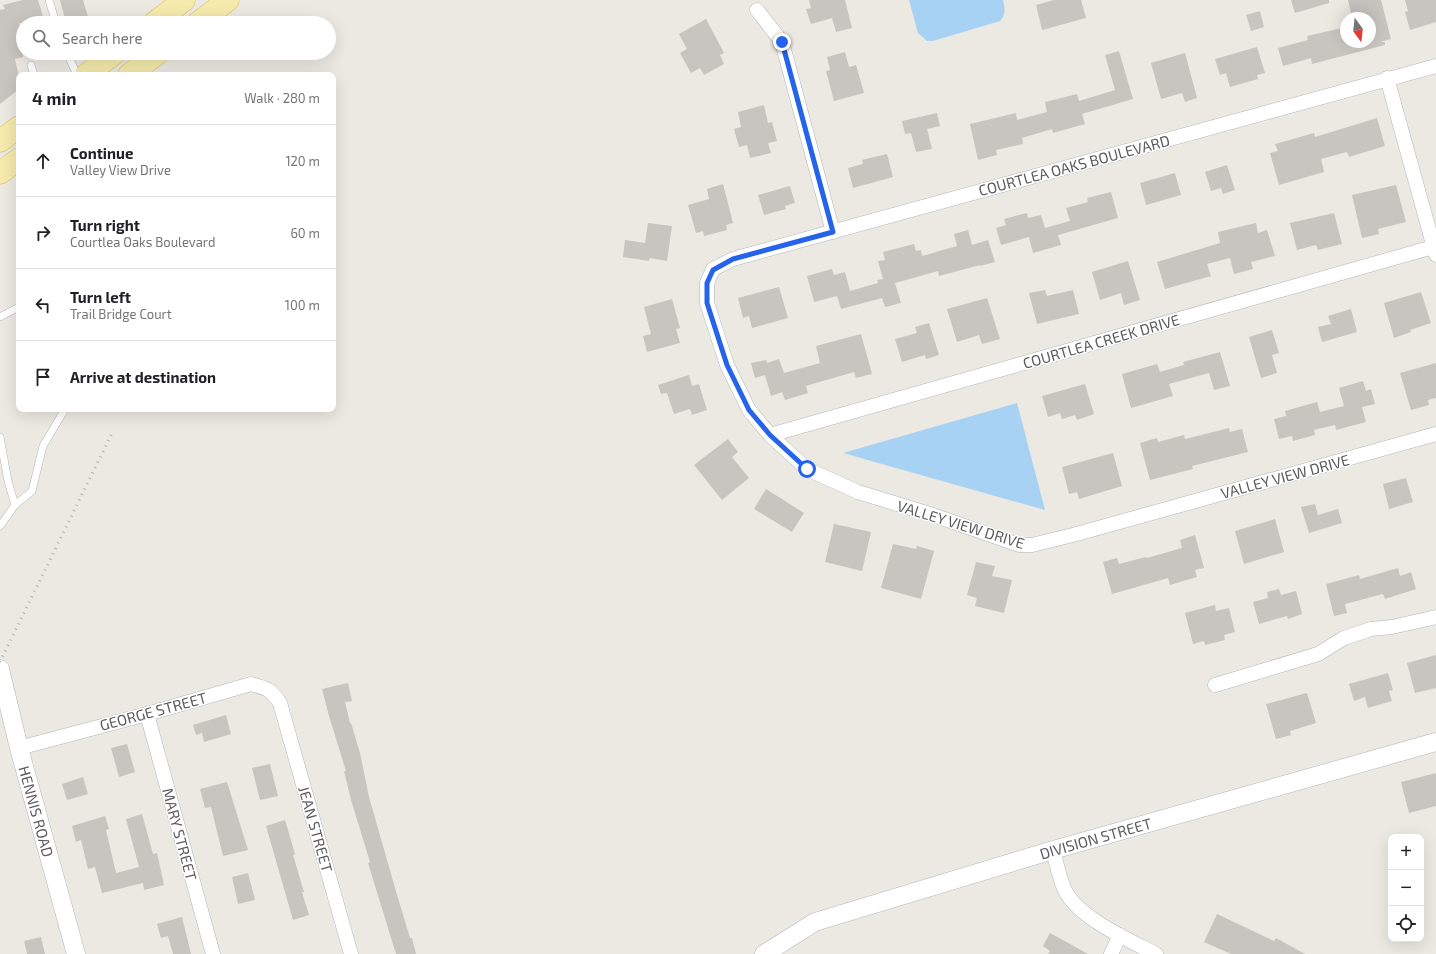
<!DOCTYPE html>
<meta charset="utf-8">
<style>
body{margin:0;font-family:"Exo 2",sans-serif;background:#f6f6f6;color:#202124}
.controls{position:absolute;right:12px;bottom:12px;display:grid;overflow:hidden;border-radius:8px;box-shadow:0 4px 16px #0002}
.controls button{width:36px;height:36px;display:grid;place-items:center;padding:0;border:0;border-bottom:1px solid #e0e0e0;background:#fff;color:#202124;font:20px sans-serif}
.compass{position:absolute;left:1340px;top:12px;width:36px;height:36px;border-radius:50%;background:#fff;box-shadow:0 4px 16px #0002;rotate:165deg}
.stop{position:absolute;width:12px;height:12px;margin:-9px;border:3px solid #2563eb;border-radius:50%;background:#fff}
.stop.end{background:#2563eb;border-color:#fff;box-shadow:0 1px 4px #0008}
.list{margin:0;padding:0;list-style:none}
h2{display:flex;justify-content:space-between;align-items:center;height:52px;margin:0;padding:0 16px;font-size:17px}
h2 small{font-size:13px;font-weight:400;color:#757577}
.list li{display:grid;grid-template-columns:26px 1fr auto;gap:12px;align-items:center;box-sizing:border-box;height:72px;padding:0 16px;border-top:1px solid #e0e0e0}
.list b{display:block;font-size:15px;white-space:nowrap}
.list p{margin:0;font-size:13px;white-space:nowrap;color:#757577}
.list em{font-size:13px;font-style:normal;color:#757577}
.icon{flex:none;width:22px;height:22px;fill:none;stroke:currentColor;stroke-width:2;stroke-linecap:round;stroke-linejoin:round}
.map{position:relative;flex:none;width:1436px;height:954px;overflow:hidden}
.search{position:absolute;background:#fff;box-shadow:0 4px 16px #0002;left:16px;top:16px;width:320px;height:44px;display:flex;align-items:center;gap:10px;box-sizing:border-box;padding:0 14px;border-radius:22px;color:#757577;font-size:15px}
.panel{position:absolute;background:#fff;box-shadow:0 4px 16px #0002;left:16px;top:72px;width:320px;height:340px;border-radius:8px}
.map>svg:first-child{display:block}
.water{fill:#a8d2f4}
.building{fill:#c8c5c0}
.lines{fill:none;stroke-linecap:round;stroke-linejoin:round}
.service-casing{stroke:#b4b6ba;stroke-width:8}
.minor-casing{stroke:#b4b6ba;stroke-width:15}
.tertiary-casing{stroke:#b4b6ba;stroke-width:19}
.primary-casing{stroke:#dfbf66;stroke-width:23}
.service{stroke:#fff;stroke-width:7}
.minor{stroke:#fff;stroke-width:14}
.tertiary{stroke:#fff;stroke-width:18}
.primary{stroke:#f4eaac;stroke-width:22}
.rail{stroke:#b1b2b2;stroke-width:3;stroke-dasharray:1 5;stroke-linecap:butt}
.route{stroke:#2563eb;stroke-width:5}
.labels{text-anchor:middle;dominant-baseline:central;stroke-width:3;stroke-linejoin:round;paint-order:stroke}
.street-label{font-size:15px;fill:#5a5c60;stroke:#fff}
</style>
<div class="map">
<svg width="1436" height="954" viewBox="0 0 1436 954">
<rect width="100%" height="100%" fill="#ebe9e1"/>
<g class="water">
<path d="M909,0H1003C1005,8 1006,14 1000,21L933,41H927L918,33Z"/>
<path d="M1017,403L1045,510L843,453Z"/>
</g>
<g class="building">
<path d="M23,0H38L45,23H19L23,36V57L15,59L19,77V89L0,104V10L5,9L3,5Z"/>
<path d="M60,0H83L90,23H66Z"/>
<path d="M809,0H845L852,28L836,32L832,18L811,24L806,9L811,8Z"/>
<path d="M1054,0H1081L1086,18L1042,30L1036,5Z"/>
<path d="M1291,0H1329V3L1295,13Z"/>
<path d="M1348,0H1381L1391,39L1380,42H1385V45L1312,64L1311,58L1283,66L1278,48L1308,40L1307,36L1346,27V42H1370V18H1352Z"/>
<path d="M1405,0H1436V22L1410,30L1405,12L1408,11Z"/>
<path d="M1260,11L1264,27L1251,31L1246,15Z"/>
<path d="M706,19L724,53L720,55L724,64L704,75L700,68L691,73L680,53L687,49L679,34Z"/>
<path d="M1257,47L1265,73L1257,75L1258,79L1230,87L1226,73L1220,75L1215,59Z"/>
<path d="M1119,51L1133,99L1082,114L1085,124L1053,133L1052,129L1022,138L1023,144L996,150L997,155L978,160L970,124L1016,113L1017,120L1047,112L1045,102L1077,94L1079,101L1115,90L1105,55Z"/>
<path d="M845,52L849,67L856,65L864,93L834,101L826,71L830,70L827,57Z"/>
<path d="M1185,53L1197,98L1185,102L1182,93L1161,99L1151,63Z"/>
<path d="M764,105L768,123L772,122L777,141L768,143L771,153L750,158L747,145L739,147L734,129L741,127L738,112Z"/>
<path d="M937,113L940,126L927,129L932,149L916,152L911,133L905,134L902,121Z"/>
<path d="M1377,118L1385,146L1349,157L1347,152L1321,159L1324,172L1279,185L1270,153L1278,151L1275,144L1314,133L1315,137Z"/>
<path d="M887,154L893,177L853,188L848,168L863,164L862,160Z"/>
<path d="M1227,165L1235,190L1223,194L1221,188L1211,191L1205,172Z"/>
<path d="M1175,173L1181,195L1146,205L1140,183Z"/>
<path d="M723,184L733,223L726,225L727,230L704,236L703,231L696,233L688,205L709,199L707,189Z"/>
<path d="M1396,185L1406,222L1378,229L1379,234L1362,238L1352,195Z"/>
<path d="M790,186L795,203L785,206L786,209L764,215L758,195Z"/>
<path d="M1111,192L1118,218L1058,235L1061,245L1033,253L1029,237L1001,245L996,228L1006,225L1004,219L1027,213L1028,218L1041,215L1045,228L1070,221L1066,208L1088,202L1087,198Z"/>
<path d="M1334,213L1342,244L1318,250L1316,245L1297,250L1290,223Z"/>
<path d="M648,223L672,226L667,261L650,258L649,261L623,257L625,240L645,243Z"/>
<path d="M1256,223L1258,233L1267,230L1275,256L1251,262L1253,269L1234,274L1230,258L1207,264L1211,276L1165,289L1157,262L1220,243L1218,232Z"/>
<path d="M968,230L972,245L988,240L995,262L980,266V265L939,276L938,271L895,283L901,303L885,307L882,298L841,309L837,296L814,302L807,276L832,269L834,275L845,272L850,291L878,283L877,280L883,279L878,261L885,260L883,252L914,244L916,251L921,250L922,256L957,246L954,234Z"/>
<path d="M1128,261L1140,300L1124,305L1121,293L1100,300L1092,272Z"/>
<path d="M779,287L788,318L752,328L749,316L743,318L738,298Z"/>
<path d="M1045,290L1047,296L1073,290L1079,314L1037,324L1029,293Z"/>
<path d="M1421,292L1431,323L1410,330L1411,332L1394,338L1384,303Z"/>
<path d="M987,298L1000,339L982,344L979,335L957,342L947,309Z"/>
<path d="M672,299L680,328L676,329L680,343L647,352L643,336L651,334L644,307Z"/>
<path d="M1351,309L1357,332L1322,342L1318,327L1331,324L1328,316Z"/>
<path d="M929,323L939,355L926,359L925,355L902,362L895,339L917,333L915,327Z"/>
<path d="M1272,330L1279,353L1272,355L1277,373L1261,378L1249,337Z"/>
<path d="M861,334L872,374L856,378L854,372L816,383L806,386L808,393L785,400L782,392L771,396L765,375L755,378L751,363L766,360L767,363L779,359L784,373L820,363L816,346Z"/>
<path d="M1220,352L1230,386L1214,390L1209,373L1169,384L1173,396L1131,408L1122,374L1157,364L1160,372L1184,365L1183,362Z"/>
<path d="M1436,363V398L1428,400L1429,405L1411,410L1400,373Z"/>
<path d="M689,375L692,386L699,384L707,410L692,415L690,409L674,414L667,393L661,394L658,385Z"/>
<path d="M1363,381L1366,391L1371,389L1375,404L1362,407L1366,422L1336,430L1335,425L1314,430L1315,435L1293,441L1292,436L1279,439L1274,419L1286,416L1285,411L1317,402L1320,412L1344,406L1339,388Z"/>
<path d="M1085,384L1094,414L1077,420L1075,415L1062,419L1060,413L1048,417L1042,396Z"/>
<path d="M1229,428L1230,432L1242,429L1248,452L1192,466L1193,469L1150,480L1140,443L1157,438L1158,442L1184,435L1185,439Z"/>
<path d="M728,439L738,452L732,457L749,478L722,500L694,465Z"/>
<path d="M1113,453L1122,486L1079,499L1077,492L1069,494L1062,467Z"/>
<path d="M1406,478L1413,502L1389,509L1383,484Z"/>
<path d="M766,489L804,513L792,532L754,509Z"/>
<path d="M1315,504L1318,515L1338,509L1342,523L1309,533L1301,507Z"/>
<path d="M1275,519L1284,552L1244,564L1235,531Z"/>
<path d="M834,524L871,532L862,571L825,562Z"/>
<path d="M1195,535L1204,568L1195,570L1197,577L1170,585L1168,578L1112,594L1103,562L1117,558L1119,564L1146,557L1147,558L1182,548L1180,540Z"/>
<path d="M893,544L916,549L917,546L934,551L921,599L881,588Z"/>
<path d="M976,562L995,566L992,576L1012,580L1004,613L975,606L977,598L967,595Z"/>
<path d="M1398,568L1400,576L1411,572L1416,589L1385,599L1383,594L1345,604L1347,613L1334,616L1326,584L1359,575L1360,579Z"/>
<path d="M1279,589L1281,595L1296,591L1302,614L1288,619L1287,616L1259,624L1253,602L1268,598L1267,592Z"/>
<path d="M1215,605L1216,611L1229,608L1235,632L1224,635L1225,640L1205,645L1204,641L1193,644L1185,613Z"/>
<path d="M1436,655V688L1415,693L1407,663Z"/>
<path d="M1388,673L1393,690L1389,691L1392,701L1368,708L1365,697L1354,701L1349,684Z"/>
<path d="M348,683L352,701L345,702L350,723H351L360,753L369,797L395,888L410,938H412L416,954H396L368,863L370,862L351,800L344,771H346L329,716L322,689Z"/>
<path d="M1307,693L1316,723L1290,731L1291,735L1276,739L1266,704Z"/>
<path d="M226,715L231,734L204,742L202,733L196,735L193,725Z"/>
<path d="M127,744L135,772L119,777L111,748Z"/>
<path d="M270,764L278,796L260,800L252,768Z"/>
<path d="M1436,773V806L1409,813L1401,782Z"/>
<path d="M83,777L88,794L67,800L62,784Z"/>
<path d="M227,782L248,850L223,856L211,807L205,808L200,789Z"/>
<path d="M142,814L153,854L157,853L164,885L144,890L143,883L102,893L95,867L88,869L81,840L76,842L72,826L105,816L109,829L106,830L116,873L139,867L126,819Z"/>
<path d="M285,820L295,854L293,855L304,892H302L309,915L293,920L266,826Z"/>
<path d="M248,873L255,900L238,904L232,877Z"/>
<path d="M1217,914L1274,941L1276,938L1305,954H1231L1204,942Z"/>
<path d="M182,917L191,954H173L168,936L161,938L157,924Z"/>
<path d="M1050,933L1088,954H1048L1050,951L1043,946Z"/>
<path d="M41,937L45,954H27L24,941Z"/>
</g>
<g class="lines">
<defs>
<g id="service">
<path d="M49,0L56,23"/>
<path d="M67,53L77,75"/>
<path d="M31,65L34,75"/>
<path d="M0,317L19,307"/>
<path d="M0,437L8,481L15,505"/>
<path d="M0,526L15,505L32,491L43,446L65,409"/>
</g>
<g id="minor">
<path d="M757,10L782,42L833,232"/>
<path d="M1436,66L733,259L713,269L707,283V303L727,365L749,410L770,435L807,469L858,492L933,515L1019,545H1032L1073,535L1436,434"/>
<path d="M1387,78L1436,255"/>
<path d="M770,435L1433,247"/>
<path d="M1215,685L1318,654L1344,638L1371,629L1392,627L1436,617"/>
<path d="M147,714L213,954"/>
<path d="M19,748L147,714L251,684C266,688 272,690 280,703L351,954"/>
<path d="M1053,850C1057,864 1060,883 1067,894C1083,920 1129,940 1156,954"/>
<path d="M1111,954L1120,935"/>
</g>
<g id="tertiary">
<path id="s1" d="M0,669L19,748L76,954"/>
<path id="s2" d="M764,954L815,922L1053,850L1436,742"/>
</g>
<g id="primary">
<path d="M154,23L184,0"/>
<path d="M198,23L228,0"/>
<path d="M86,75L115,53"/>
<path d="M129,75L158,53"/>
<path d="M0,141L19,127"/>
<path d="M0,173L19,159"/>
</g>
</defs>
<use href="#service" class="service-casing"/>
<use href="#minor" class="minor-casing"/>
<use href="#tertiary" class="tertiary-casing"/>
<use href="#primary" class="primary-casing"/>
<use href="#service" class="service"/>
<use href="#minor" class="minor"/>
<use href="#tertiary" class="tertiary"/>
<use href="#primary" class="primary"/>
<path class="rail" d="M0,662L113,431"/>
</g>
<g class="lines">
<path class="route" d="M782,42L833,232L733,259L713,270L707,283V303L727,365L749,410L770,435L807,469"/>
</g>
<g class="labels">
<g class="street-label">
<text transform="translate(1074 165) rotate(-15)">COURTLEA OAKS BOULEVARD</text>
<text transform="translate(1101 341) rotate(-16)">COURTLEA CREEK DRIVE</text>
<text transform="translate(1285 476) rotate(-15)">VALLEY VIEW DRIVE</text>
<text transform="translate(961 524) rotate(17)">VALLEY VIEW DRIVE</text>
<text transform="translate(153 711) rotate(-15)">GEORGE STREET</text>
<text stroke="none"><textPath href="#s1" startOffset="147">HENNIS ROAD</textPath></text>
<text transform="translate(316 829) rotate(74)">JEAN STREET</text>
<text transform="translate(180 834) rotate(75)">MARY STREET</text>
<text stroke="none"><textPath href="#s2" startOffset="353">DIVISION STREET</textPath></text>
</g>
</g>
</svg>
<div class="controls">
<button>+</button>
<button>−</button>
<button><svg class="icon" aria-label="locate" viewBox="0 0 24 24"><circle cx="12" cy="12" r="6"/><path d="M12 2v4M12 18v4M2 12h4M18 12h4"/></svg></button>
</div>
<svg class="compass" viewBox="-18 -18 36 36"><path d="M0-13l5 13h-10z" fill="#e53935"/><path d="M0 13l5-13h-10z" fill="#757577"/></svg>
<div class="stop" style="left:807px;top:469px"></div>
<div class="stop end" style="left:782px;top:42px"></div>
<div class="search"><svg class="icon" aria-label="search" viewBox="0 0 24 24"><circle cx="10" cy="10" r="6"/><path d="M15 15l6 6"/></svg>Search here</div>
<section class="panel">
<h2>4 min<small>Walk · 280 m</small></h2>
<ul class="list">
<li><svg class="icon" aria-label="ahead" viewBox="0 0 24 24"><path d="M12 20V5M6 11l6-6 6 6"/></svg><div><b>Continue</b><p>Valley View Drive</p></div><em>120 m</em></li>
<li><svg class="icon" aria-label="right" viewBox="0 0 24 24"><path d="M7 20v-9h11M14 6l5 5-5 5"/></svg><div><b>Turn right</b><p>Courtlea Oaks Boulevard</p></div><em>60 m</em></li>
<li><svg class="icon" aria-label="left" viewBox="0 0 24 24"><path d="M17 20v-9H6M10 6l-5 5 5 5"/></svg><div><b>Turn left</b><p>Trail Bridge Court</p></div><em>100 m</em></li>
<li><svg class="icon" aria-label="arrive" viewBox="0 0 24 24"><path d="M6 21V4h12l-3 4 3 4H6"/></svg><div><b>Arrive at destination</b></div></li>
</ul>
</section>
</div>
